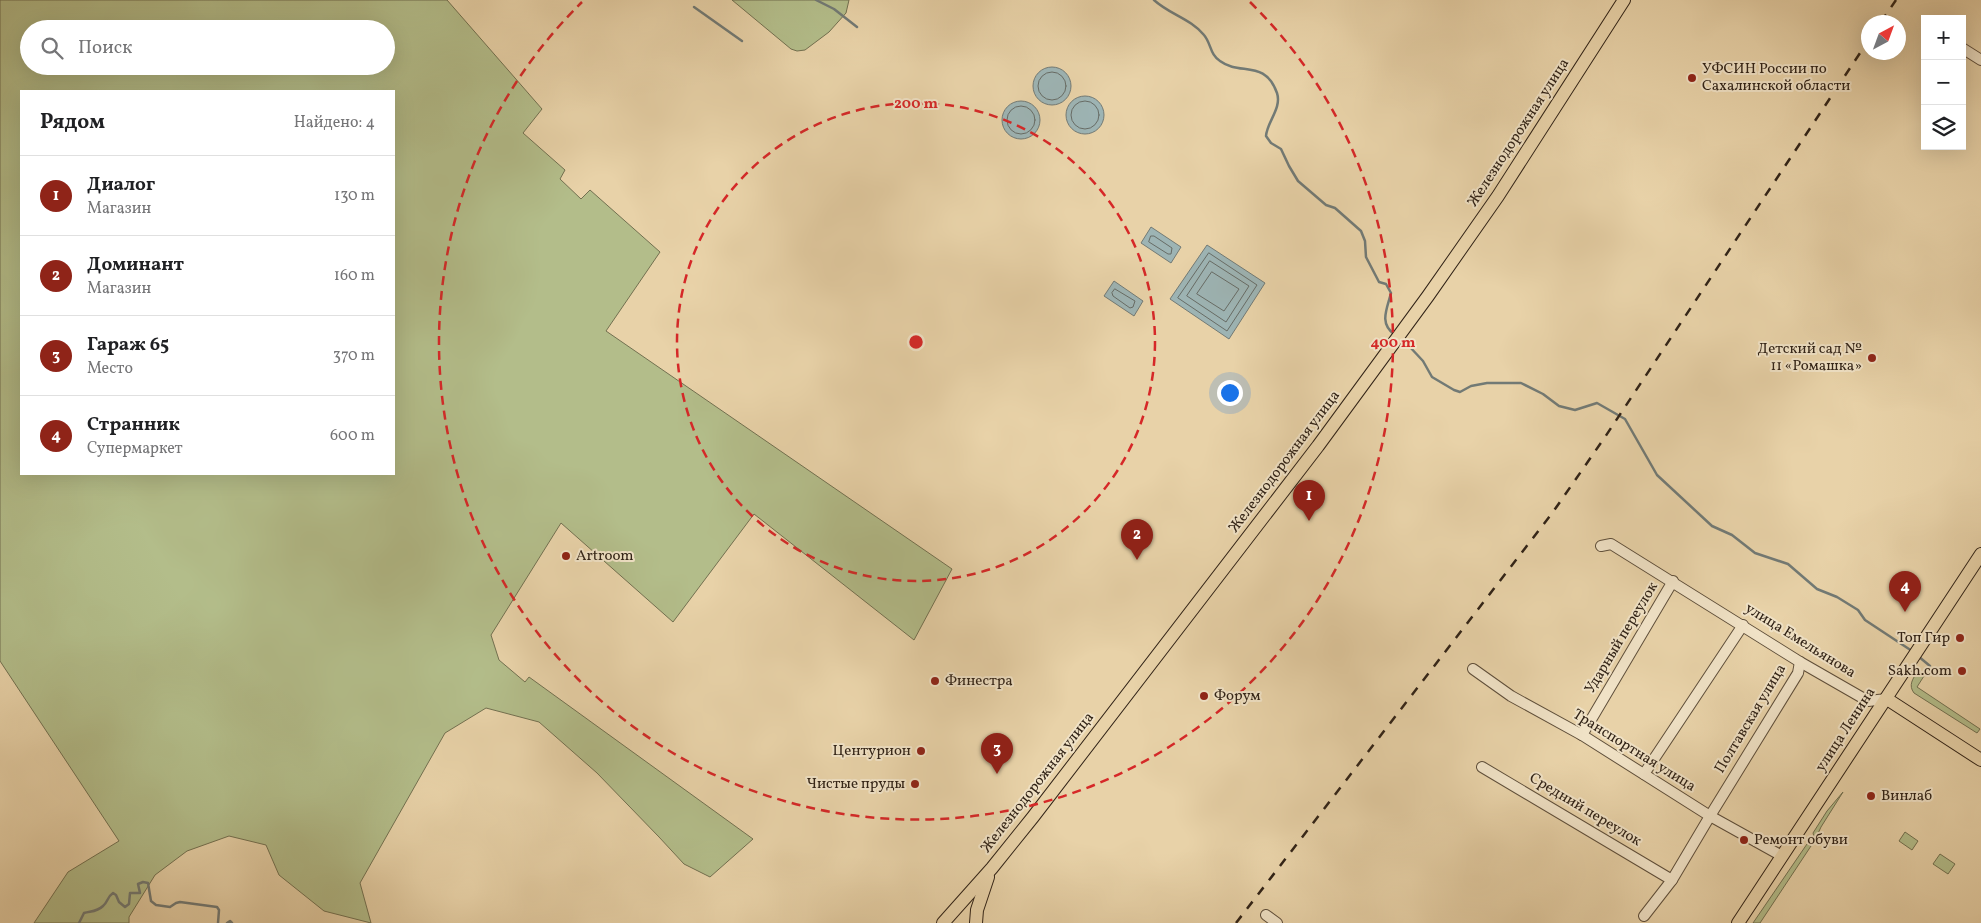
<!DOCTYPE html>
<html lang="ru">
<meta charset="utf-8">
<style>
body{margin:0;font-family:Vollkorn,serif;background:#f2f2f2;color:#202124}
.controls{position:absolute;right:15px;top:15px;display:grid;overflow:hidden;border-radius:0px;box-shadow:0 5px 20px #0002}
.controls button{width:45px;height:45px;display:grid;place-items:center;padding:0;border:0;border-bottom:1px solid #e0e0e0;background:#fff;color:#202124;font:25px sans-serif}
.compass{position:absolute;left:1861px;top:15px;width:45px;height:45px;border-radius:50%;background:#fff;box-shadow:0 5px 20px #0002;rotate:41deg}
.you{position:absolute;left:1229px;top:392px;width:18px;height:18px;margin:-12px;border:4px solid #fff;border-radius:50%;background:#1a73e8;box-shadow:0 0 0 8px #1a73e833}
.badge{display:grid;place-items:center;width:32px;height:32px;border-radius:50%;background:#8f2418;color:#fff;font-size:16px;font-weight:700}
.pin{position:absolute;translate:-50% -41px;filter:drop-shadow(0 1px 2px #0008)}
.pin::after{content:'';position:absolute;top:26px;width:18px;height:15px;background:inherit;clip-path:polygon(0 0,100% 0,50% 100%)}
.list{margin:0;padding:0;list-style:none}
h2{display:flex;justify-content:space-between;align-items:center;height:65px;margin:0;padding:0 20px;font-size:21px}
h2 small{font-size:16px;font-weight:400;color:#757577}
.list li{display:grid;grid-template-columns:32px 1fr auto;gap:15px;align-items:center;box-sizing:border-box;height:80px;padding:0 20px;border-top:1px solid #e0e0e0}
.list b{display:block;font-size:19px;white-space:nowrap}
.list p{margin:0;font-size:16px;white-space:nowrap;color:#757577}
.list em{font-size:16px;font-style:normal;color:#757577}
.icon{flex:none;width:28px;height:28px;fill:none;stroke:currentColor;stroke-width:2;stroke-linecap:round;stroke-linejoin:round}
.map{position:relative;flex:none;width:1981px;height:923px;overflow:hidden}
.search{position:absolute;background:#fff;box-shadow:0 5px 20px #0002;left:20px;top:20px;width:375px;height:55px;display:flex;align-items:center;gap:12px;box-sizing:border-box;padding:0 18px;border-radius:28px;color:#757577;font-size:19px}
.panel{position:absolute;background:#fff;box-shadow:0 5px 20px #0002;left:20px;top:90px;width:375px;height:385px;border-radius:0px}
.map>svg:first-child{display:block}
.green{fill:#b3bd8a;stroke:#727050;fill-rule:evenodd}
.water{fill:#9db4b4;stroke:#727a75}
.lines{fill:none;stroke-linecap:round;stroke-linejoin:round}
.shore{stroke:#676c66;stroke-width:1}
.stream{stroke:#727a75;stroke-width:2.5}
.minor-casing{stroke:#5f4f3b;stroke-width:12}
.major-casing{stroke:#312317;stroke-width:14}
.minor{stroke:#f0e2c6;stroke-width:10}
.major{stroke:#e8d2a8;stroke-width:12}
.rail{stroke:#312317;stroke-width:2.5;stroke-dasharray:9 9;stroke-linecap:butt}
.ring{fill:none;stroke:#d62828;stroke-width:2.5;stroke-dasharray:9 6}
.poi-dot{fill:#8f2418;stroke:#f0e2c6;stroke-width:2}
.labels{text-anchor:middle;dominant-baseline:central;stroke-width:4;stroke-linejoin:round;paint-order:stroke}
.poi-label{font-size:15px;fill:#312317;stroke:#f0e2c6;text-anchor:start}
.street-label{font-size:15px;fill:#312317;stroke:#f0e2c6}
.centre{fill:#d62828;stroke:#f0e2c6;stroke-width:2.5}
.ring-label{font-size:15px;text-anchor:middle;font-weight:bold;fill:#d62828;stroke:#f0e2c6;stroke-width:4;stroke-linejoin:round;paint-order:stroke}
</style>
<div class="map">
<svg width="1981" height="923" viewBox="0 0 1981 923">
<rect width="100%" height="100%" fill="#e8d2a8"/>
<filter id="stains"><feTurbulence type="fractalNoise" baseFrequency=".004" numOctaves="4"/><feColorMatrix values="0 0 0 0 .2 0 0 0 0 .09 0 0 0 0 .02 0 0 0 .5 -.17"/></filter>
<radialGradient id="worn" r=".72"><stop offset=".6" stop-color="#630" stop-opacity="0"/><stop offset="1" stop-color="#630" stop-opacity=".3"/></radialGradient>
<g class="green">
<path d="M0,0H447L542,109L523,133L565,170L560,179L581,199L590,190L660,252L606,331L952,569L914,640L754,514L673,622L561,523L491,635L499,660L525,682L529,677L753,839L710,877L684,864L659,837L597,773L539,722L486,708L445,733L360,883L371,923L324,911L279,875L266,845L229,836L187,851L155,875L129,917V923H34L68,872L119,841L0,661ZM29,29H386V66H29ZM21,91H394V474H21Z"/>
<path d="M732,0H849L846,13L829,32L805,50L797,51L791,49Z"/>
<path d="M1917,672L1924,676L1917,687L1980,729L1977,733L1914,693C1908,685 1913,679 1917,672Z"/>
<path d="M1843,792L1821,827L1815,840L1813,833L1827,811Z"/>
<path d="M1905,832L1918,841L1912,850L1899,841Z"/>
<path d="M1807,844L1811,846L1760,923H1753Z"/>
<path d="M1940,854L1955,864L1948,874L1933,864Z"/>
</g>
<g class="water">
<circle cx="1052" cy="86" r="19"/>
<circle cx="1085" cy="115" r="19"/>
<circle cx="1021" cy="120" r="19"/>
<path d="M1151,227L1181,247L1171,263L1141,243Z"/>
<path d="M1207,245L1265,283L1229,339L1170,299Z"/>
<path d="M1114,281L1143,301L1134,316L1104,296Z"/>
</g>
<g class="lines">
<g class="shore">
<circle cx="1052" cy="86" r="14"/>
<circle cx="1085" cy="115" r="14"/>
<circle cx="1021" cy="120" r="14"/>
<path d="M1151,236H1154L1172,248L1171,254H1168L1149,242Z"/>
<path d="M1209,253L1257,285L1227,331L1178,298Z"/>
<path d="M1210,261L1249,286L1226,322L1187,296Z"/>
<path d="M1212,272L1239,289L1224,311L1197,294Z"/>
<path d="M1115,289L1135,301L1133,307L1130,308L1113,296L1112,293Z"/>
</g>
<g class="stream">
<path d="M816,0L834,9L857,27"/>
<path d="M1154,0C1169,14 1191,19 1204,35C1211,43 1210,55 1220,61C1240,76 1265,59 1277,93C1282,108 1267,122 1266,136L1271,143L1281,149L1289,166L1298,181L1326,205L1335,208L1361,231L1365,241L1366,257L1379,282L1386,284L1391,293C1387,309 1379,323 1394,334"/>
<path d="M694,7L742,41"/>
<path d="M1400,339L1409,346L1423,361L1432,377L1454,390L1460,392L1471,386L1487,383H1521L1543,394L1559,406L1575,410L1597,403L1625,419L1657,475L1712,526L1732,535L1755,553L1788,564L1817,589L1837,597L1858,610L1865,620L1912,651"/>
<path d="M1918,656L1930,666"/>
<path d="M79,923L84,913C91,911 97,912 103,906C108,902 107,897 113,893L116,895L119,902L125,907L129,904L130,893H140L138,884L143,882L148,883L151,901L156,905L170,907L176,903L180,902L217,907L219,910L218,923"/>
<path d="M227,923L230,921L232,923"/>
</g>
<defs>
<g id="minor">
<path d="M1962,48L1981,60"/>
<path d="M1601,546L1611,544L1800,662L1868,701L1887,699"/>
<path d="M1473,669L1511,696L1582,735L1710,816L1782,856"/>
<path d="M1582,735L1673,581"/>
<path d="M1482,767L1672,880"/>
<path d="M1644,774L1743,625"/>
<path d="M1266,915L1277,923"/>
<path d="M1644,916L1672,880L1710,816L1798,673L1800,662"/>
</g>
<g id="major">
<path d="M1887,699L1981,760"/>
<path d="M943,923L992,868L1033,817L1318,446L1428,296L1498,196L1624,0"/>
<path d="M976,923L977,910L988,877"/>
<path d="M1738,923L1981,554"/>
</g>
</defs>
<use href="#minor" class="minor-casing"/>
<use href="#major" class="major-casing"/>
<use href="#minor" class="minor"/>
<use href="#major" class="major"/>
<g class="rail">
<path d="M1881,22L1896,0"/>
<path d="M1236,923L1553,512L1605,437L1868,41"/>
</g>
</g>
<g class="ring">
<circle cx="916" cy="342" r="239"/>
<path d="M1250 2A477 477 0 1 1 582 2"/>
</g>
<g class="poi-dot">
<circle cx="1692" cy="78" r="5"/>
<circle cx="1872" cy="358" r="5"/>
<circle cx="566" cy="556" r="5"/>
<circle cx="1960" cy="638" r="5"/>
<circle cx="1962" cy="671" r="5"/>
<circle cx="935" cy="681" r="5"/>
<circle cx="1204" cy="696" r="5"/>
<circle cx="921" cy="751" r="5"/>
<circle cx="915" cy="784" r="5"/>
<circle cx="1871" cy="796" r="5"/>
<circle cx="1744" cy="840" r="5"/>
</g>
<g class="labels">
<g class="poi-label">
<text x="1702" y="69">УФСИН России по<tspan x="1702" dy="17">Сахалинской области</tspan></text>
<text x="1862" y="349" text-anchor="end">Детский сад №<tspan x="1862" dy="17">11 «Ромашка»</tspan></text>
<text x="576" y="556">Artroom</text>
<text x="1950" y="638" text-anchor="end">Топ Гир</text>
<text x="1952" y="671" text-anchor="end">Sakh.com</text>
<text x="945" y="681">Финестра</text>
<text x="1214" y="696">Форум</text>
<text x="911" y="751" text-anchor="end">Центурион</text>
<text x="905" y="784" text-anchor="end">Чистые пруды</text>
<text x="1881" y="796">Винлаб</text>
<text x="1754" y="840">Ремонт обуви</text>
</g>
<g class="street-label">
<text transform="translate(1519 133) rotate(-57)">Железнодорожная улица</text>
<text transform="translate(1285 462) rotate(-53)">Железнодорожная улица</text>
<text transform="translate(1622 638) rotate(-59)">Ударный переулок</text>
<text transform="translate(1800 641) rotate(32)">улица Емельянова</text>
<text transform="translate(1751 719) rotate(-59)">Полтавская улица</text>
<text transform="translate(1846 730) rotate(-57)">улица Ленина</text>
<text transform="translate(1634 751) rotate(32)">Транспортная улица</text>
<text transform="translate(1038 783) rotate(-52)">Железнодорожная улица</text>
<text transform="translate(1585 810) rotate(31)">Средний переулок</text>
</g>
</g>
<circle cx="916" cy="342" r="8" class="centre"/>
<g class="ring-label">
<text x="916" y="108">200 m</text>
<text x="1393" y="347">400 m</text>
</g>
<rect width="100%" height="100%" filter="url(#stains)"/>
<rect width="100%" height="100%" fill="url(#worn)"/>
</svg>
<div class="controls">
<button>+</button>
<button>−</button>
<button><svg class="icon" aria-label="layers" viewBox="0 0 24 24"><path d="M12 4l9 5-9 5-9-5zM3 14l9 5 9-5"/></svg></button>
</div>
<svg class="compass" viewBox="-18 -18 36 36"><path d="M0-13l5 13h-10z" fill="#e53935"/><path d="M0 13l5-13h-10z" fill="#757577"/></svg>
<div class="you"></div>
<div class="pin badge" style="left:1309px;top:521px">1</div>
<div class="pin badge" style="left:1137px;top:560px">2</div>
<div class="pin badge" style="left:997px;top:774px">3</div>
<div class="pin badge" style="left:1905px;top:612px">4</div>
<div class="search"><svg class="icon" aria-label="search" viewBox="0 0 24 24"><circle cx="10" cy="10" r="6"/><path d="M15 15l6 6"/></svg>Поиск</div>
<section class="panel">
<h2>Рядом<small>Найдено: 4</small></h2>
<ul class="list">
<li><span class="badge">1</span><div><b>Диалог</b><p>Магазин</p></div><em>130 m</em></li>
<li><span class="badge">2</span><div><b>Доминант</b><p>Магазин</p></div><em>160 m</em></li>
<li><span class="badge">3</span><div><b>Гараж 65</b><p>Место</p></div><em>370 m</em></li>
<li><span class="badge">4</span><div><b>Странник</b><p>Супермаркет</p></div><em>600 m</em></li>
</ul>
</section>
</div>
